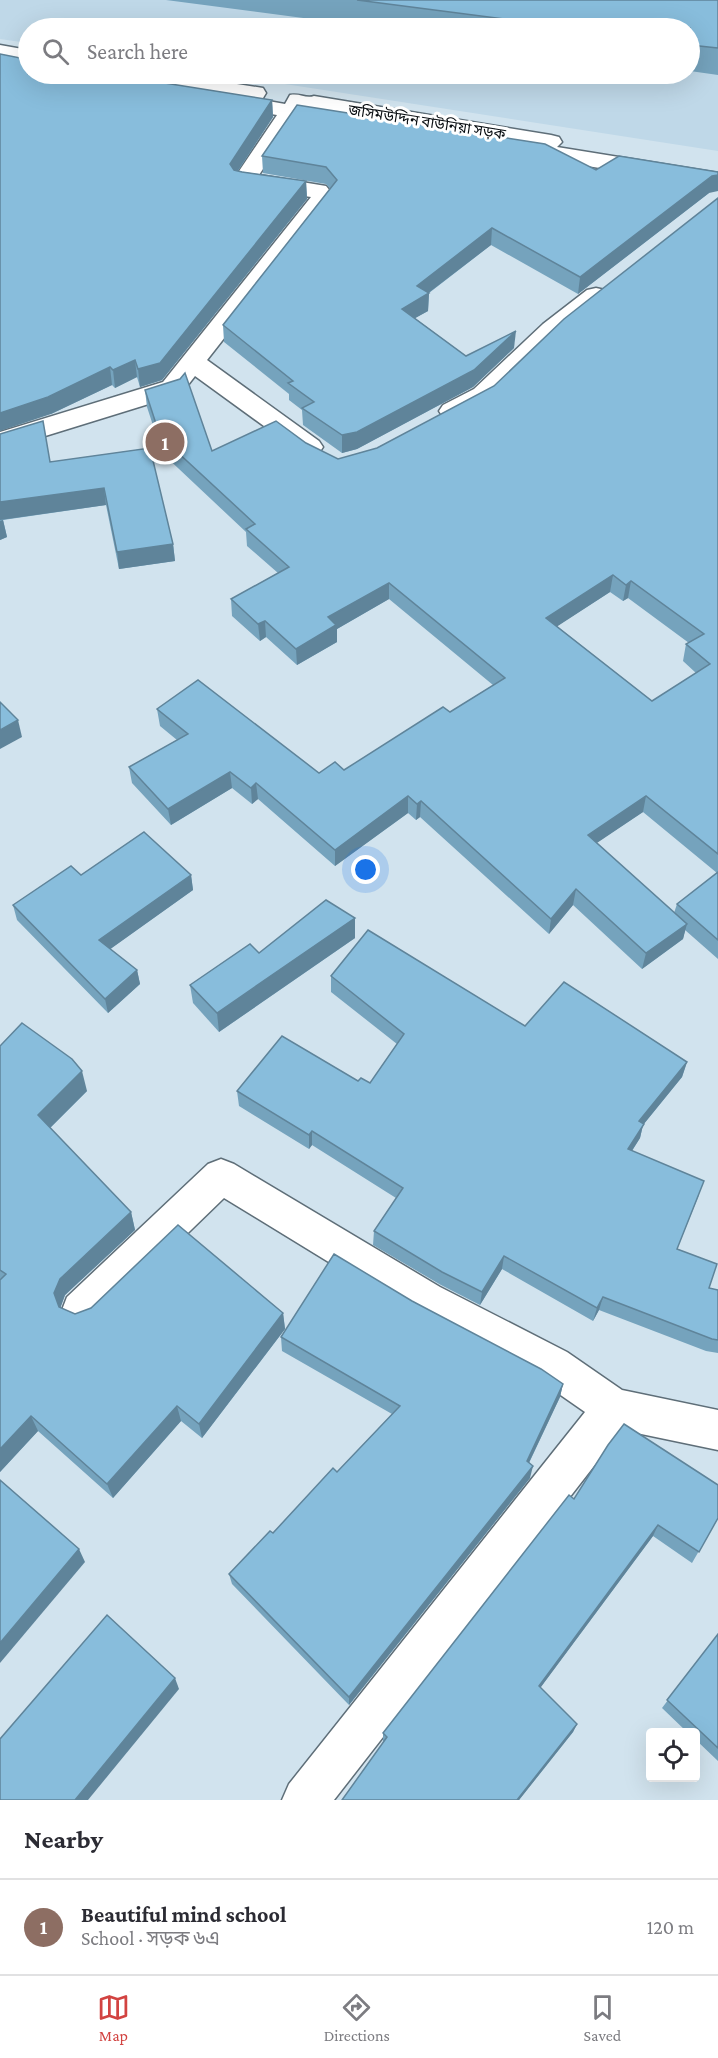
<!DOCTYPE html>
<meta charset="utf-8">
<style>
body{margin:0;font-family:"Crimson Pro","Noto Sans Bengali",serif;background:#f2f2f3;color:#2b2b33}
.controls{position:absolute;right:18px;bottom:18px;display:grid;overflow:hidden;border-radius:6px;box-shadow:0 6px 24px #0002}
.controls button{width:54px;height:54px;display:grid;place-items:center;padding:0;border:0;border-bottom:2px solid #e1e1e2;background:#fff;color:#2b2b33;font:30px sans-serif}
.you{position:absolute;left:366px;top:870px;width:21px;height:21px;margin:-15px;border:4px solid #fff;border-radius:50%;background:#1a73e8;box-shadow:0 0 0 9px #1a73e833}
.badge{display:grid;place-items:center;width:39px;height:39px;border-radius:50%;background:#d24341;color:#fff;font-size:20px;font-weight:700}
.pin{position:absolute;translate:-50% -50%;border:3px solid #fff;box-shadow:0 2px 6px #0006}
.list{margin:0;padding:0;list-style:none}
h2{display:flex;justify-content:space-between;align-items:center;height:78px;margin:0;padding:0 24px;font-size:26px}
h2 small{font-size:20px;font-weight:400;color:#7c7c81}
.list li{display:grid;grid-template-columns:39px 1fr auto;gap:18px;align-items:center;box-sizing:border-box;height:96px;padding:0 24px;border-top:2px solid #e1e1e2}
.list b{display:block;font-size:22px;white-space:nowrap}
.list p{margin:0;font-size:20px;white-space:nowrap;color:#7c7c81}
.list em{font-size:20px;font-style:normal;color:#7c7c81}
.icon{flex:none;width:33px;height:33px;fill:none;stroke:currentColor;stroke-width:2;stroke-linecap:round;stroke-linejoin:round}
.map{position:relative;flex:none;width:718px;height:1800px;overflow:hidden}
.search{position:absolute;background:#fff;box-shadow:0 6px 24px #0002;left:18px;right:18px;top:18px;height:66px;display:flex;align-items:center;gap:15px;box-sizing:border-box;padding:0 21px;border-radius:33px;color:#7c7c81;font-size:22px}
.sheet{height:174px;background:#fff}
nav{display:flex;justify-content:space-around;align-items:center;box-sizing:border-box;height:84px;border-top:2px solid #e1e1e2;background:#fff;font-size:16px;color:#7c7c81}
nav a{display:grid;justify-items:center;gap:3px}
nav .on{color:#d24341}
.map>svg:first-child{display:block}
.built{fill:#bfd8e8}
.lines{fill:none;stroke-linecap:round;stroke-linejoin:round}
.minor-casing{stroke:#5e6e78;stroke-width:3}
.minor{fill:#fff;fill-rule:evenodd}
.wall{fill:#75a3bd;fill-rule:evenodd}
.shaded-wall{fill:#5f849a}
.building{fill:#88bddc;stroke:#5f849a;stroke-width:1.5;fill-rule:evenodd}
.labels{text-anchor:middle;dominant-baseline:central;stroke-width:6;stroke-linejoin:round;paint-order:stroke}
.far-street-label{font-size:15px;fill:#080d11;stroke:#fff}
</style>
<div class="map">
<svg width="718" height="1800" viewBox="0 0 718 1800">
<rect width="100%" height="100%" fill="#d1e3ee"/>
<path class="built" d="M0,0H718V151L220,74H690V28H28V43L0,39Z"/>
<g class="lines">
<defs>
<g id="minor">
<path d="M0,45L28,50V62L0,57Z"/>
<path d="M125,74H173L263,88L266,93L263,98L257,99L285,104L290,95C300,93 306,99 314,96L551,135L559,137L562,142L557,147L718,173V187L525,156L517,154L514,149L520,144L346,115L349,119L346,124L338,126L296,119L259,175L326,186L335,197L207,360L319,441L323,447L319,453L310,456L301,453L195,376L181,394L0,450V432L163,382L311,197L244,187L236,185L233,180L277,115L221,106L218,101L221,96L227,95L136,80L128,79Z"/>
<path d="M596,288L605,290L608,295L605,300C590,312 575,322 561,335C534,358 481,427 443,417L439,411L443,405L474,389L543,324L587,290Z"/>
<path d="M221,1159L234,1164L440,1287L567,1352L622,1390L718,1410V1450L622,1430L334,1800H282L289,1784L585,1412L539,1380L412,1313L224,1198L95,1323L81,1328L67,1323L62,1310L67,1297L208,1164Z"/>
</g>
</defs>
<use href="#minor" class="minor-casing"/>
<use href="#minor" class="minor"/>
</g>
<g class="wall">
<path d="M166,0H718V75L690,71V28H379Z"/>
<path d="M28,74L272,100L273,117L238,171L306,181L307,199L162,380L140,387L137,377L115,388L112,385L51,414Z"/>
<path d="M262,156L596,170L709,193L578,294L491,245L429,293L428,311L415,318L466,356L514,348L473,387L357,449L342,453L303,425L302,410L289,400V394L224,342L223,325L330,189L326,184L263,173Z"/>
<path d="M718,198V959L685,930L683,939L642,969L573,905L549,934L420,817L416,820L408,813L335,866L258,799L252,804L232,788L171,825L132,783L129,767L177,740L160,726L157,709L319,773L344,770L450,712L493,685L389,599L337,629V642L297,665L266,637L260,641L232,616L231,599L278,573L247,546L246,532L162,453L147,407L145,390L212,451L306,443L338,459L377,448L494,386ZM610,592L623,601L628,598L689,643L686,644L683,661L696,673L652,701L557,626ZM643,812L717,873L677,904L674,913L596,843Z"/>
<path d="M0,434L50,462L150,448L173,544L175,561L119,569L106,505L3,520L7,537L0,540Z"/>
<path d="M81,875H191L193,890L110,949L137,970L140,984L108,1013L17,920L13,905Z"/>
<path d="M355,918V938L219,1032L193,1003L190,985L259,953Z"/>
<path d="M331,976L525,1026L687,1062L682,1077L643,1125L640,1138L632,1151L699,1195L677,1249L709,1288L718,1290V1353L706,1351L599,1310L593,1321L502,1269L480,1305L441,1285L373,1245L374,1231L396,1198L312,1145L309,1149L239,1106L237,1091L358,1081L370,1083L397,1044L331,992Z"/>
<path d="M0,1046L87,1091L50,1128L131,1212L135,1230L65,1295L60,1308L75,1314L283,1313L285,1329L202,1438L181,1421L113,1498L38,1431L0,1472Z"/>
<path d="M412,1301L563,1384L560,1397L529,1463L530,1478L349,1705L232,1584L229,1574L337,1472L392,1414L282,1351L281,1337Z"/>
<path d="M574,1499L718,1518L692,1563L653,1536L540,1688L577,1724L573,1732L519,1800H342L384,1742L383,1741V1733Z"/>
<path d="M718,1634V1761L696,1740V1732H687L662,1708Z"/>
</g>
<g class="shaded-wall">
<path d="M272,100L273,117L231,181L230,164Z"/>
<path d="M718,175V191L709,193L578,294L580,277L712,176Z"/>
<path d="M306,181L307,199L162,380L140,387L138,369Z"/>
<path d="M492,228L491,245L427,294L429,293L428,311L401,326L402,309L417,286Z"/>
<path d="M516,331L514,348L473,387L357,449L342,453V435Z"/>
<path d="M135,360L137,377L115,388L113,370Z"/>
<path d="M110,367L112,385L51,414L0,431V413Z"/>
<path d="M104,488L106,505L0,520V502Z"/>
<path d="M3,520L7,537L0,540V521Z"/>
<path d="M173,544L175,561L119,569L117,552Z"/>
<path d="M613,575L610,592L544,635L546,618Z"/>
<path d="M631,581L628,598L623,601L626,585Z"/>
<path d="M389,583V599L337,629V642L297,665L296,649L328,617Z"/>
<path d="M265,621L266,637L260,641L258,624Z"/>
<path d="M18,720L22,737L0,749V730Z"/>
<path d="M230,772L232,788L171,825L168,809Z"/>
<path d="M256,783L258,799L252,804L251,788Z"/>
<path d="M408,796V813L335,866V850Z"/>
<path d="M646,796L643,812L585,851L588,835Z"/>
<path d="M421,801L420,817L416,820L417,804Z"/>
<path d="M191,875L193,890L102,955L99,940Z"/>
<path d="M576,889L573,905L549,934L551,919Z"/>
<path d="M355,918V938L219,1032L217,1013Z"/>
<path d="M687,924L683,939L642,969L646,953Z"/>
<path d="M137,970L140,984L108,1013L105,999Z"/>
<path d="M687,1062L682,1077L643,1125L640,1138L624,1163L628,1149L639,1121Z"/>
<path d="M82,1071L87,1091L44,1134L38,1115Z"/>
<path d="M312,1131V1145L309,1149V1135Z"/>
<path d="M131,1212L135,1230L65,1295L60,1309L54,1293L60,1279Z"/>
<path d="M504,1256L502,1269L480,1305L482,1292Z"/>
<path d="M603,1297L599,1310L593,1321L597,1308Z"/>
<path d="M283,1313L285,1329L202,1438L199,1424Z"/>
<path d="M563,1384L560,1397L524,1473L527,1461Z"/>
<path d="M177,1406L181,1421L113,1498L107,1484Z"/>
<path d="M31,1416L38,1431L0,1472V1449Z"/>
<path d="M533,1466L530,1478L349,1705V1697Z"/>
<path d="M658,1525L653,1536L535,1695L539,1686Z"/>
<path d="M79,1549L85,1562L0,1663V1643Z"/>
<path d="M175,1678L179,1689L88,1800H75Z"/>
<path d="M577,1724L573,1732L519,1800H517Z"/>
</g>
<g class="building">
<path d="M357,0H718V48L690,45V28H574Z"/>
<path d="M0,54L25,59L28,54V74H108L272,100L230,164L234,170L242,172L306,181L160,363L138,369L135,360L113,370L110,367L48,397L0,413Z"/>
<path d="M297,105L545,144L596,170L619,156L718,172V175L712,176L580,277L492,228L417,286L429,293L402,309L466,356L516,331L474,370L357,432L342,435L302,408L314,402L288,383L293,381L223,325L337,180L326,167L262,156Z"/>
<path d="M718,198V854L646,796L588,835L687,924L646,953L576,889L551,919L421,801L417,804L408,796L335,850L256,783L251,788L230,772L168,809L129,767L188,734L157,709L198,680L319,773L335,762L344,770L443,707L450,712L505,678L389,583L328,617L336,625L296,649L265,621L258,624L231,599L289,567L246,529L255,524L160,436L145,390L180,379L185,373L212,451L276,421L306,443L338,459L377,448L494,386L564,319ZM613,575L626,585L631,581L704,634L686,644L710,664L652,701L546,618Z"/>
<path d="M43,421L50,462L150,448L173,544L117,552L104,488L0,502V434Z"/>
<path d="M0,702L18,720L0,730Z"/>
<path d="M144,832L191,875L99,940L137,970L105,999L13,905L71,866L81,875Z"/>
<path d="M718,872V940L677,904Z"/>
<path d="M326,900L355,918L217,1013L190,985L250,944L259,953Z"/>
<path d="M368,930L525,1026L564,982L687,1062L639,1121L644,1124L628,1149L704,1181L677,1249L717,1264L709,1288L718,1290V1340L712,1339L603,1297L597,1308L504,1256L482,1292L442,1272L374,1231L403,1188L312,1131L309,1135L237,1091L282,1036L358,1081L361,1078L370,1083L404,1034L331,976Z"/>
<path d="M22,1023L72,1059L82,1071L38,1115L131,1212L60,1279L54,1293L59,1307L75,1314L91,1308L178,1225L283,1313L199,1424L177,1406L107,1484L31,1416L0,1449V1280L6,1274L0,1270V1046Z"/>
<path d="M334,1254L412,1301L541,1369L563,1384L527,1461L533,1466L349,1697L229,1574L270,1531L273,1533L333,1468L337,1472L400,1406L281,1337Z"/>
<path d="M624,1424L718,1485V1518L699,1552L658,1525L539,1686L577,1724L517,1800H342L387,1737L383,1733L569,1495L574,1499L608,1445Z"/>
<path d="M0,1480L79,1549L0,1643Z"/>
<path d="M107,1615L175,1678L75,1800H0V1739Z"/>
<path d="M718,1634V1748L667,1700Z"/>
</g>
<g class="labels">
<g class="far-street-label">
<text transform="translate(427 122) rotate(9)">জসিমউদ্দিন বাউনিয়া সড়ক</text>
</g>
</g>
</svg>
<div class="controls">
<button><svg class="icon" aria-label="locate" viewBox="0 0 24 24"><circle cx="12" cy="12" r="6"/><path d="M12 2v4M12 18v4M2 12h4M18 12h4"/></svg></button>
</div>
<div class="you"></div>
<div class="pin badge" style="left:165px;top:442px;background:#8d6e63">1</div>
<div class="search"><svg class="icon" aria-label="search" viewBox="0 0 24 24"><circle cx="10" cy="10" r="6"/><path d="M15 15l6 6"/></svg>Search here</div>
</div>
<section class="sheet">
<h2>Nearby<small></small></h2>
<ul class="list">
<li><span class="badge" style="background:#8d6e63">1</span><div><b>Beautiful mind school</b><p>School · সড়ক ৬এ</p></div><em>120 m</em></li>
</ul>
</section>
<nav>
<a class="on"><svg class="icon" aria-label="map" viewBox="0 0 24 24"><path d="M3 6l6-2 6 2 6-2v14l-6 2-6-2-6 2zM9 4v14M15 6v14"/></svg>Map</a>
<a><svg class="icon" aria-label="directions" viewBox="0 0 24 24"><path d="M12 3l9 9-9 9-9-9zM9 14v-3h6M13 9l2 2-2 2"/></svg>Directions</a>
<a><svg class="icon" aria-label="saved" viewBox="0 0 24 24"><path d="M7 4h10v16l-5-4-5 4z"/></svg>Saved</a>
</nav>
